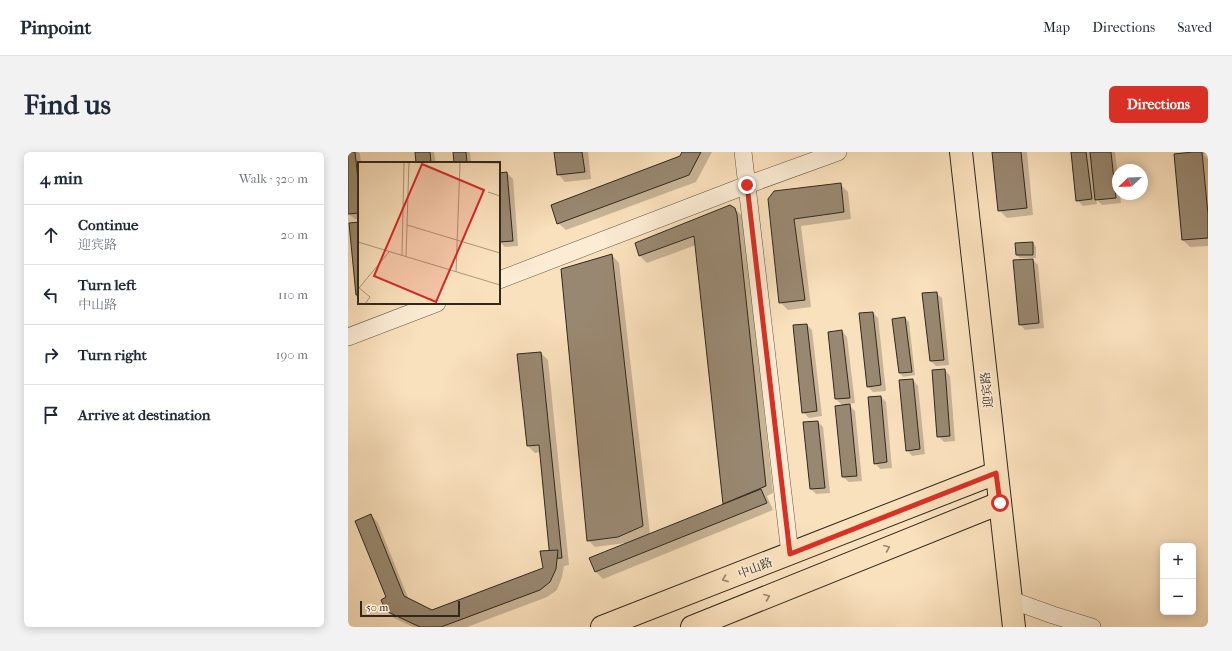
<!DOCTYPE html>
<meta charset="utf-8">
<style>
body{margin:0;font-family:"IM FELL French Canon","Noto Serif SC",serif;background:#f2f2f3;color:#1f2937}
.controls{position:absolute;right:12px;bottom:12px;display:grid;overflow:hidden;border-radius:6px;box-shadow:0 2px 10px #0003}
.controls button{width:36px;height:36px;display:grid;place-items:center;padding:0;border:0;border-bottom:1px solid #e0e1e3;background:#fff;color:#1f2937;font:20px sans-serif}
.compass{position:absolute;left:764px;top:12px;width:36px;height:36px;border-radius:50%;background:#fff;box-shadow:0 2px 10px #0003;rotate:247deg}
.scale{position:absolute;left:12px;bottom:10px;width:100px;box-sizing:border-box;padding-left:4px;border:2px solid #30281e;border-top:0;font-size:11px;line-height:14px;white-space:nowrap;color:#30281e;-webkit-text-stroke:3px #fcecd4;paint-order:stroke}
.stop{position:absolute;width:12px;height:12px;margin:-9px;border:3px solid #d93025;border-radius:50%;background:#fff}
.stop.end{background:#d93025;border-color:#fff;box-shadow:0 1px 4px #0008}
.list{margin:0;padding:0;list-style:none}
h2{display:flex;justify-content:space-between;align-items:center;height:52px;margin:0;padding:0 16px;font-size:17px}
h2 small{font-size:13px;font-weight:400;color:#747a83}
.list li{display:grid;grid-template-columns:26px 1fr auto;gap:12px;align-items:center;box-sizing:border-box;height:60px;padding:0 16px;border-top:1px solid #e0e1e3}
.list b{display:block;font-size:15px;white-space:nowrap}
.list p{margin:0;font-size:13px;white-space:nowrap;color:#747a83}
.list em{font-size:13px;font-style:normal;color:#747a83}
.icon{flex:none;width:22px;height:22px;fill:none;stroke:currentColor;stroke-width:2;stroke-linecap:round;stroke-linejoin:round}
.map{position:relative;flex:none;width:860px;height:475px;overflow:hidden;border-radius:6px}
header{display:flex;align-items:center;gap:24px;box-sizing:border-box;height:56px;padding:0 20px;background:#fff;border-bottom:1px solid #e0e1e3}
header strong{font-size:19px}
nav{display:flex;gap:22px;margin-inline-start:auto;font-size:14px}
.intro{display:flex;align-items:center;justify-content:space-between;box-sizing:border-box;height:96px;padding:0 24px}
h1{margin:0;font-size:28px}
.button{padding:10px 18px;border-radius:6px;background:#d93025;color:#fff;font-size:14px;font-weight:700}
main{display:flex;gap:24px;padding:0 24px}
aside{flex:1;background:#fff;border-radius:6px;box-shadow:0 2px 10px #0003}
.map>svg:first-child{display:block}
.shadow{fill:#0003}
.building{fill:#998871;stroke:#30281e}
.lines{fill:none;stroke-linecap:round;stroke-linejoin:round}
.minor-casing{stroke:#625646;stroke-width:18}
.major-casing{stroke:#30281e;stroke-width:24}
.minor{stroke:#fcecd4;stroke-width:17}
.major{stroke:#fae1bd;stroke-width:22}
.oneway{stroke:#95846e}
.route{stroke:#d93025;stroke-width:5}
.labels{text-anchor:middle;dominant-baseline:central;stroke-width:3.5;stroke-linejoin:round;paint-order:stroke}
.street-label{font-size:12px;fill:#30281e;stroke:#fcecd4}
.inset-road{fill:none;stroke:#a9977d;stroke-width:1}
.view{fill:#d62828;fill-opacity:0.15;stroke:#d62828;stroke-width:2}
.inset-edge{fill:none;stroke:#30281e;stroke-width:2}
</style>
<header>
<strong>Pinpoint</strong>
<nav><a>Map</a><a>Directions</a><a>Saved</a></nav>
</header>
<div class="intro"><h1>Find us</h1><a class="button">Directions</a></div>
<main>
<aside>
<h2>4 min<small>Walk · 320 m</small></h2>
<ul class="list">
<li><svg class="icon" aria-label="ahead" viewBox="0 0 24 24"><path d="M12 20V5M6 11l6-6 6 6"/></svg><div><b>Continue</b><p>迎宾路</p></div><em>20 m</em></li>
<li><svg class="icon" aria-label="left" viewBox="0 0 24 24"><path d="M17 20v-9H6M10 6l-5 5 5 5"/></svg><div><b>Turn left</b><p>中山路</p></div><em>110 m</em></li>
<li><svg class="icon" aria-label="right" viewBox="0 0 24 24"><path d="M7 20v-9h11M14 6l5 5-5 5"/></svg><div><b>Turn right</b></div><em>190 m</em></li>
<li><svg class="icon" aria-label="arrive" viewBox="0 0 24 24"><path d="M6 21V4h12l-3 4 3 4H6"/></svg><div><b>Arrive at destination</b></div></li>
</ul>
</aside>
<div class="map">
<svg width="860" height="475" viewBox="0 0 860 475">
<rect width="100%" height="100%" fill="#fae1bd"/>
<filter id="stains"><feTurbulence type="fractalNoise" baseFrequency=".005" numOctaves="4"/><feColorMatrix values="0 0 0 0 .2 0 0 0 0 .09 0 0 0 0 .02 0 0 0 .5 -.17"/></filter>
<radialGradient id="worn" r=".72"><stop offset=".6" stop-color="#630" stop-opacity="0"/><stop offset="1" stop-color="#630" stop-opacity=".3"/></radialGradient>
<g class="shadow">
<path d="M0,0H10L12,2L13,11H11V67H7L1,62Z"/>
<path d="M68,0H86L88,11H69Z"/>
<path d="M106,0H122L123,11H107Z"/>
<path d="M207,0H240L243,27L217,30L210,22Z"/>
<path d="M335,0H364L348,30L218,78L210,71L333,5Z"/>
<path d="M645,0H679L685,63L659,66L651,58Z"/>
<path d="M724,0H767L770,25V42H772L773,51L754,53L748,47L749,52L735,54L729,48Z"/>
<path d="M848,0H860V1L855,2L860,7V94L842,95L835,88Z"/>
<path d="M159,21L165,27L170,94L157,95L151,89V22Z"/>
<path d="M493,33L500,40L503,67L453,74L463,155L440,158L432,150L421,48Z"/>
<path d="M387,57L394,64L396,71L425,341L419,344L425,358L255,427L248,420L278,391L247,395L240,388L264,103L271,111L302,382L377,352L348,93L299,111L292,104L288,91Z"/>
<path d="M685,91L688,95V106H672L669,103Z"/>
<path d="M684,107L690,113L696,176L677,178L672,172Z"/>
<path d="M588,141L594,146L601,213L588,214L583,209Z"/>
<path d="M525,161L530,166L538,239L525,240L519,234Z"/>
<path d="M557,166L561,170L567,223L555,225L552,221L545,168Z"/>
<path d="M459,173L464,178L474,264L461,266L455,260Z"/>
<path d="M494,179L499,185L507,251L500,252L507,259L514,329L501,330L495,325V254L488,247Z"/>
<path d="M193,201L200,208L221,413L216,414L214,425L209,438L199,445L119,475H65L46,466L38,458L40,446L23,363L30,371L61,448L84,460L196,416L202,400L192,300L187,301L180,294Z"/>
<path d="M597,218L602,224L607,289L596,290L590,284Z"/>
<path d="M565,228L570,234L577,302L564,304L559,298Z"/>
<path d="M533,245L538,250L544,316L532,317L527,311Z"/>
<path d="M470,270L475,275L482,341L468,342L463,337Z"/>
</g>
<g class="building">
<path d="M0,0H7L11,37V61L0,62Z"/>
<path d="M67,0H82L83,11H68Z"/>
<path d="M105,0H118L119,11H106Z"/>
<path d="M206,0H234L237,20L209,23Z"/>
<path d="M334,0H353L341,23L209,72L203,53L332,4Z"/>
<path d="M644,0H673L679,56L650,59Z"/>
<path d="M723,0H738L744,47L728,49Z"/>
<path d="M742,0H763L768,46L747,48Z"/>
<path d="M845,0H854L860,62V86L834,88L826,2Z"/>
<path d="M159,20L165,89L151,90V21Z"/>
<path d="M493,31L496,60L446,67L457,148L431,151L420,47L426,39Z"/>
<path d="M382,53L387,56L389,63L418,334L375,352L346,84L291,104L287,91Z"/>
<path d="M11,70V143H8L1,71Z"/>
<path d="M685,90V103H668L667,91Z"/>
<path d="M264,102L295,374L270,385L239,389L213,117Z"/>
<path d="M685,107L691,171L671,173L665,108Z"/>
<path d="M589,140L596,208L582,209L574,141Z"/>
<path d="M525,160L533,233L519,235L511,161Z"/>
<path d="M557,165L564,220L551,221L544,167Z"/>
<path d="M459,172L469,259L454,261L445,173Z"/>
<path d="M494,178L502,246L487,247L480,180Z"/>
<path d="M193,200L214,406L202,407L191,293L179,294L169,202Z"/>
<path d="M597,217L602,284L589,285L584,218Z"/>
<path d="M565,227L572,297L558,299L551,228Z"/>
<path d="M533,244L539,310L526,312L520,245Z"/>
<path d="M502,252L509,324L494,325L487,254Z"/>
<path d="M470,269L477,336L462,337L455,270Z"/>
<path d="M413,337L419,351L247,420L241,406Z"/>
<path d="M23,362L56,444L84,458L195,416L192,399L210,398L208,417L202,430L192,438L93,475H72L38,459L33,448L38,445L7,369Z"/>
</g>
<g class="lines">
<defs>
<g id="minor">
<path d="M395,0L442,402"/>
<path d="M151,128L399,33L490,0"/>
<path d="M0,185L89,151"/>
<path d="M663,448L705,463L744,475"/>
</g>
<g id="major">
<path d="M613,0L666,475"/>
<path d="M254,475L648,321"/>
<path d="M344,475L652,351"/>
</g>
</defs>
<use href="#minor" class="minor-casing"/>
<use href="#major" class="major-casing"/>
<use href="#minor" class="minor"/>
<use href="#major" class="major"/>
</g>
<defs><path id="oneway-chevron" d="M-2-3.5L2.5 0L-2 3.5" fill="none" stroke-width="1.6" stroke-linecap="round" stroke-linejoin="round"/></defs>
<g class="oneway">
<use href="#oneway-chevron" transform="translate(539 396) rotate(-22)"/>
<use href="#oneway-chevron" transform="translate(377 427) rotate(159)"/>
<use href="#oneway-chevron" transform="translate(419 445) rotate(-22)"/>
</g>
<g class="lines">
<path class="route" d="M399,33L442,402L648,321L652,351"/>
</g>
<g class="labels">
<g class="street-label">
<text transform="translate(639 238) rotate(-96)">迎宾路</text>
<text transform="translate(407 416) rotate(-21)">中山路</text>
</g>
</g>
<g transform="translate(10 10)">
<rect width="142" height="142" fill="#fae1bd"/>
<path class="inset-road" d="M83,0L142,1M130,30L142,34M49,63L142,91M0,80L142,123M44,94L46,0M48,95L51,0M98,110L102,1M0,125L12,135L7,142M1,126L31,90"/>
<path class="view" d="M64,2L126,28L78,140L16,114Z"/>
<rect width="142" height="142" class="inset-edge"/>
</g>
<rect width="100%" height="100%" filter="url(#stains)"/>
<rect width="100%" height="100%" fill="url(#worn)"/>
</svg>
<div class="controls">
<button>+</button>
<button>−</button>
</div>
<svg class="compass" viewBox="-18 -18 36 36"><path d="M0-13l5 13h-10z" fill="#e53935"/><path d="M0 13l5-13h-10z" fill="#747a83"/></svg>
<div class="scale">50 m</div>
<div class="stop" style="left:652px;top:351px"></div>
<div class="stop end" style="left:399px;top:33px"></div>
</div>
</main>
